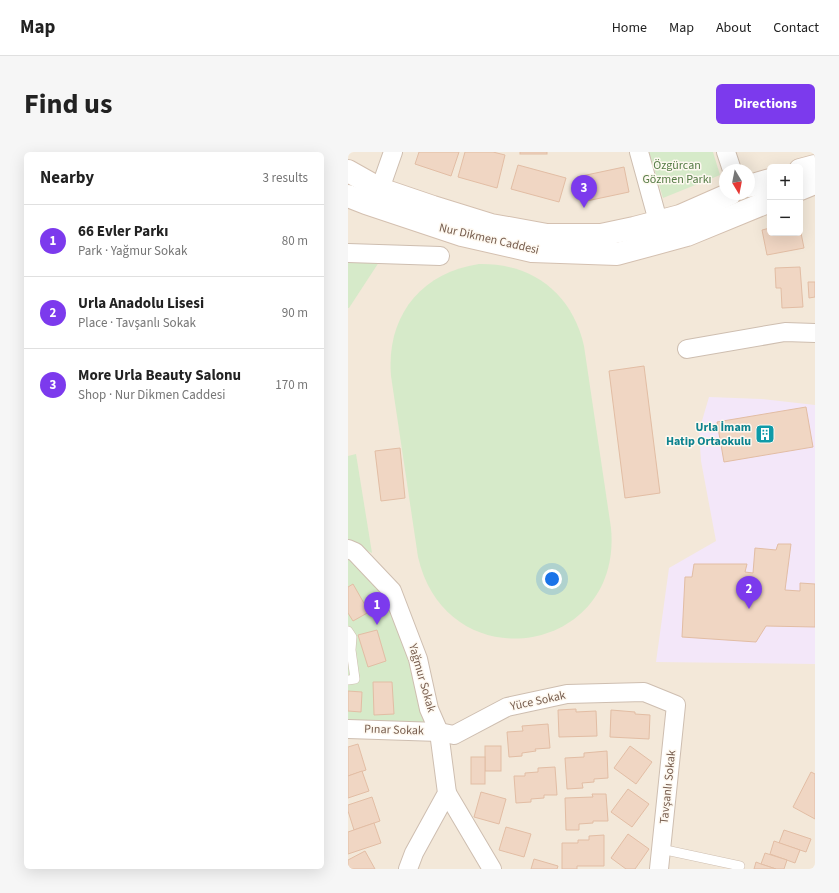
<!DOCTYPE html>
<meta charset="utf-8">
<style>
body{margin:0;font-family:"Source Sans 3",sans-serif;background:#f6f6f6;color:#222}
.controls{position:absolute;right:12px;top:12px;display:grid;overflow:hidden;border-radius:6px;box-shadow:0 4px 16px #0002}
.controls button{width:36px;height:36px;display:grid;place-items:center;padding:0;border:0;border-bottom:1px solid #e0e0e0;background:#fff;color:#222;font:20px sans-serif}
.compass{position:absolute;left:371px;top:12px;width:36px;height:36px;border-radius:50%;background:#fff;box-shadow:0 4px 16px #0002;rotate:170deg}
.you{position:absolute;left:204px;top:427px;width:14px;height:14px;margin:-10px;border:3px solid #fff;border-radius:50%;background:#1a73e8;box-shadow:0 0 0 6px #1a73e833}
.badge{display:grid;place-items:center;width:26px;height:26px;border-radius:50%;background:#7c3aed;color:#fff;font-size:13px;font-weight:700}
.pin{position:absolute;translate:-50% -33px;filter:drop-shadow(0 1px 2px #0008)}
.pin::after{content:'';position:absolute;top:21px;width:14px;height:12px;background:inherit;clip-path:polygon(0 0,100% 0,50% 100%)}
.list{margin:0;padding:0;list-style:none}
h2{display:flex;justify-content:space-between;align-items:center;height:52px;margin:0;padding:0 16px;font-size:17px}
h2 small{font-size:13px;font-weight:400;color:#767676}
.list li{display:grid;grid-template-columns:26px 1fr auto;gap:12px;align-items:center;box-sizing:border-box;height:72px;padding:0 16px;border-top:1px solid #e0e0e0}
.list b{display:block;font-size:15px;white-space:nowrap}
.list p{margin:0;font-size:13px;white-space:nowrap;color:#767676}
.list em{font-size:13px;font-style:normal;color:#767676}
.map{position:relative;flex:none;width:467px;height:717px;overflow:hidden;border-radius:6px}
header{display:flex;align-items:center;gap:24px;box-sizing:border-box;height:56px;padding:0 20px;background:#fff;border-bottom:1px solid #e0e0e0}
header strong{font-size:19px}
nav{display:flex;gap:22px;margin-inline-start:auto;font-size:14px}
.intro{display:flex;align-items:center;justify-content:space-between;box-sizing:border-box;height:96px;padding:0 24px}
h1{margin:0;font-size:28px}
.button{padding:10px 18px;border-radius:6px;background:#7c3aed;color:#fff;font-size:14px;font-weight:700}
main{display:flex;gap:24px;padding:0 24px}
aside{flex:1;background:#fff;border-radius:6px;box-shadow:0 4px 16px #0002}
.map>svg:first-child{display:block}
.residential{fill:#f3e8d9;fill-rule:evenodd}
.education{fill:#f3e7f9}
.green{fill:#d6eac9}
.building{fill:#f0d6c3;stroke:#e2bda4}
.lines{fill:none;stroke-linecap:round;stroke-linejoin:round}
.lane-casing{stroke:#cebeb0;stroke-width:10}
.street-casing{stroke:#cebeb0;stroke-width:20}
.secondary-casing{stroke:#d4c0b0;stroke-width:24}
.lane{stroke:#fff;stroke-width:9}
.street{stroke:#fff;stroke-width:18}
.secondary{stroke:#fff;stroke-width:22}
.labels{text-anchor:middle;dominant-baseline:central;stroke-width:3;stroke-linejoin:round;paint-order:stroke}
.park-label{font-size:12px;fill:#557c46;stroke:#fef9f1}
.street-label{font-size:12px;fill:#775d4e;stroke:#fef9f1}
.culture-label{font-size:12px;font-weight:bold;fill:#0d838f;stroke:#fef9f1;text-anchor:end}
</style>
<header>
<strong>Map</strong>
<nav><a>Home</a><a>Map</a><a>About</a><a>Contact</a></nav>
</header>
<div class="intro"><h1>Find us</h1><a class="button">Directions</a></div>
<main>
<aside>
<h2>Nearby<small>3 results</small></h2>
<ul class="list">
<li><span class="badge">1</span><div><b>66 Evler Parkı</b><p>Park · Yağmur Sokak</p></div><em>80 m</em></li>
<li><span class="badge">2</span><div><b>Urla Anadolu Lisesi</b><p>Place · Tavşanlı Sokak</p></div><em>90 m</em></li>
<li><span class="badge">3</span><div><b>More Urla Beauty Salonu</b><p>Shop · Nur Dikmen Caddesi</p></div><em>170 m</em></li>
</ul>
</aside>
<div class="map">
<svg width="467" height="717" viewBox="0 0 467 717">
<rect width="100%" height="100%" fill="#fcf6eb"/>
<path class="residential" d="M0,0H467V717H0ZM422,15H452V81H422ZM377,18H401V42H377Z"/>
<path class="education" d="M361,245L413,247L467,253V512L308,510L321,416L368,389L353,309L351,279Z"/>
<g class="green">
<path d="M301,0H365L372,23L315,46Z"/>
<path d="M0,106L33,107L1,156H0Z"/>
<path d="M131,112C184,111 224,141 236,194L263,376C275,503 99,531 70,405L43,224C38,165 72,121 131,112Z"/>
<path d="M8,302L24,401L0,390V304Z"/>
<path d="M0,397L44,439L91,580L0,577Z"/>
</g>
<g class="building">
<path d="M71,0H111L103,24L67,12Z"/>
<path d="M117,0H145L157,3L149,36L110,25Z"/>
<rect x="172" y="0" width="27" height="2"/>
<path d="M170,13L218,26L211,50L163,37Z"/>
<path d="M276,15L281,40L234,50L229,25Z"/>
<path d="M422,76V81H452V76L456,96L419,103L414,78Z"/>
<path d="M452,115L455,155L434,156L433,136H428L427,116Z"/>
<path d="M460,130H467V145L461,146Z"/>
<path d="M296,214L312,341L277,346L261,219Z"/>
<path d="M458,255L465,295L376,310L369,270Z"/>
<path d="M52,296L57,346L33,349L27,299Z"/>
<path d="M430,392H443L437,438L452,439V431L467,432V475L418,474L408,490L334,485L337,425H344L346,412H399L397,420L405,421L407,396L428,398Z"/>
<path d="M5,432L21,460L5,469L0,461V435Z"/>
<path d="M29,478L38,509L20,515L10,483Z"/>
<path d="M25,530H44L46,562L26,563Z"/>
<path d="M0,539L14,540L13,560L0,559Z"/>
<path d="M228,557V560L248,559L249,584L211,585L210,558Z"/>
<path d="M263,558L287,560V562L302,563L301,587L262,585Z"/>
<path d="M200,572L202,596L187,597L188,599L174,601V604L161,605L159,580L175,579L174,574Z"/>
<path d="M10,592L18,618L0,624V595Z"/>
<rect x="137" y="594" width="16" height="25"/>
<path d="M282,594L304,610L288,632L266,616Z"/>
<path d="M259,599L260,626L246,627V630L234,631L235,636L219,637L217,606L236,605V601Z"/>
<rect x="123" y="605" width="14" height="27"/>
<path d="M207,615L209,643H196V646L183,647V650L168,651L166,624H177V621L190,620V616Z"/>
<path d="M14,619L21,639L0,646V624Z"/>
<path d="M463,620L467,622V667L445,655Z"/>
<path d="M280,637L301,652L284,675L263,660Z"/>
<path d="M133,640L158,647L151,672L126,665Z"/>
<path d="M244,642H258L260,669H245V671L231,672V678H218L217,646L245,645Z"/>
<path d="M24,645L32,669L6,678L0,659V653Z"/>
<path d="M26,671L33,691L0,702V680Z"/>
<path d="M158,675L183,682L176,705L151,698Z"/>
<path d="M436,678L463,687L458,700L431,691Z"/>
<path d="M280,682L301,697L287,717H278L263,706Z"/>
<path d="M256,683V714H229V717H214V691H230V688H241V684Z"/>
<path d="M426,689L452,698L447,711L422,702Z"/>
<path d="M17,699L27,717H0V708Z"/>
<path d="M417,701L439,708L436,717H428L413,712Z"/>
<path d="M186,707L210,714L209,717H183Z"/>
<path d="M408,710L413,712L428,717H406Z"/>
</g>
<g class="lines">
<defs>
<g id="lane">
<path d="M0,479L4,485L3,498L7,527L0,528"/>
<path d="M313,697L392,714"/>
</g>
<g id="street">
<path d="M291,0L310,69"/>
<path d="M378,0L384,18"/>
<path d="M32,37L45,0"/>
<path d="M0,101L92,104"/>
<path d="M339,197L437,180L467,181"/>
<path d="M0,397L7,400L44,439L70,507L81,557L91,580L99,641L66,701L60,717"/>
<path d="M0,577L91,580L106,583L159,555L219,542L296,540L328,553L311,717"/>
<path d="M99,641L144,717"/>
</g>
<g id="secondary">
<path d="M452,18L467,14"/>
<path d="M0,19L32,37L85,55L143,73L199,83H253L286,76L332,64L382,42"/>
<path d="M401,34L422,28"/>
<path d="M452,37L467,31"/>
<path d="M0,44L18,51L114,83L184,99L269,102L339,83L422,49"/>
</g>
</defs>
<use href="#lane" class="lane-casing"/>
<use href="#street" class="street-casing"/>
<use href="#secondary" class="secondary-casing"/>
<use href="#lane" class="lane"/>
<use href="#street" class="street"/>
<use href="#secondary" class="secondary"/>
</g>
<defs>
<symbol id="building-square" viewBox="-11 -11 22 22"><rect x="-9" y="-9" width="18" height="18" rx="4" fill="#0f9aa8" stroke="#fef9f1"/><path d="M-4-6H4V6H1V3H-1V6H-4ZM-2.5-4.3h1.7v1.8h-1.7ZM.8-4.3h1.7v1.8H.8ZM-2.5-1h1.7V.8h-1.7ZM.8-1h1.7V.8H.8Z" fill="#fff"/></symbol>
</defs>
<g fill-rule="evenodd">
<use href="#building-square" x="406" y="271" width="22" height="22"/>
</g>
<g class="labels">
<g class="park-label">
<text x="329" y="13">Özgürcan<tspan x="329" dy="14">Gözmen Parkı</tspan></text>
</g>
<g class="street-label">
<text transform="translate(141 87) rotate(13)">Nur Dikmen Caddesi</text>
<text transform="translate(74 526) rotate(74)">Yağmur Sokak</text>
<text transform="translate(190 549) rotate(-12)">Yüce Sokak</text>
<text transform="translate(46 578) rotate(2)">Pınar Sokak</text>
<text transform="translate(320 635) rotate(-84)">Tavşanlı Sokak</text>
</g>
<g class="culture-label">
<text x="403" y="275">Urla İmam<tspan x="403" dy="14">Hatip Ortaokulu</tspan></text>
</g>
</g>
</svg>
<div class="controls">
<button>+</button>
<button>−</button>
</div>
<svg class="compass" viewBox="-18 -18 36 36"><path d="M0-13l5 13h-10z" fill="#e53935"/><path d="M0 13l5-13h-10z" fill="#767676"/></svg>
<div class="you"></div>
<div class="pin badge" style="left:29px;top:473px">1</div>
<div class="pin badge" style="left:401px;top:457px">2</div>
<div class="pin badge" style="left:236px;top:56px">3</div>
</div>
</main>
